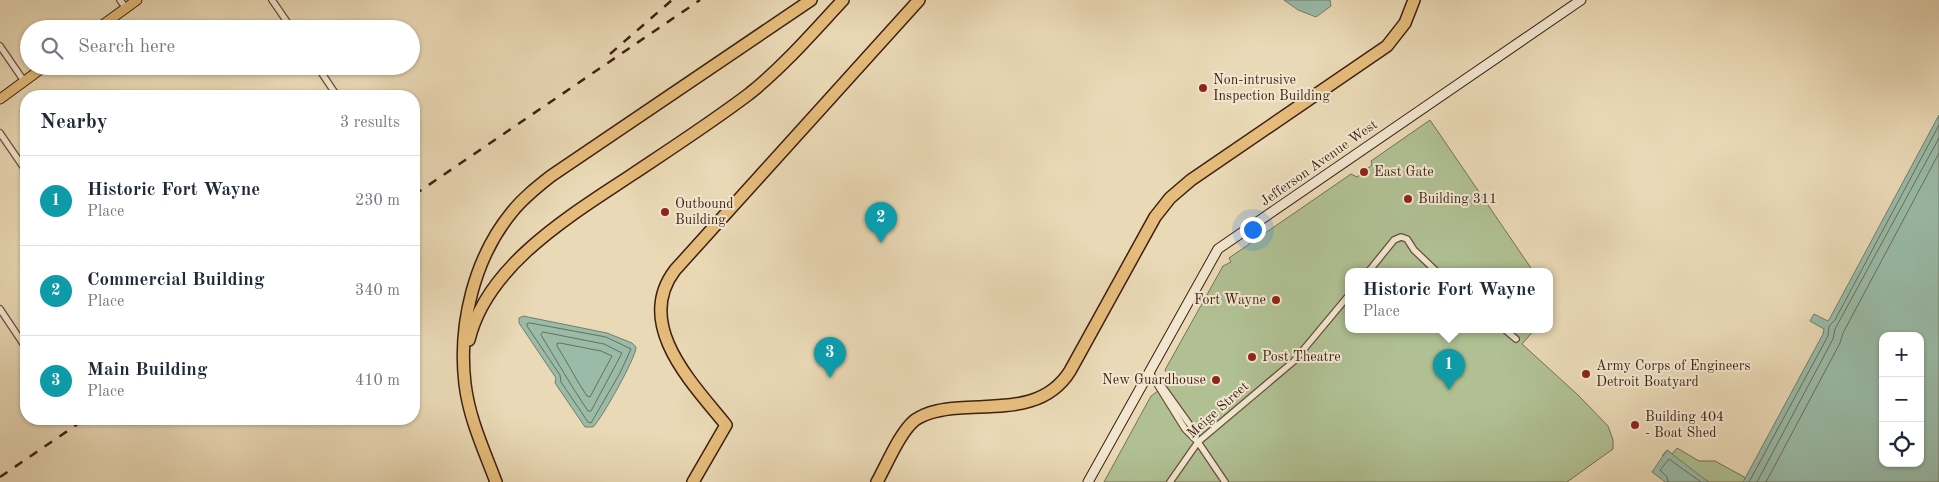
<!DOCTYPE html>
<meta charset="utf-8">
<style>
body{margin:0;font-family:"Old Standard TT",serif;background:#f6f6f7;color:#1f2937}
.controls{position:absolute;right:15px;bottom:15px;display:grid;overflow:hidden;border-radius:10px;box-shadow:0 1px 4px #0004}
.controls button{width:45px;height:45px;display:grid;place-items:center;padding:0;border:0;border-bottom:1px solid #e0e1e3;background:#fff;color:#1f2937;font:25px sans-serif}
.you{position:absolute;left:1252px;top:229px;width:18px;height:18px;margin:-12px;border:4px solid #fff;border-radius:50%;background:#1a73e8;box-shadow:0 0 0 8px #1a73e833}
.badge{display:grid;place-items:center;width:32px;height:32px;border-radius:50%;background:#8f2418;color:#fff;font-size:16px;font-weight:700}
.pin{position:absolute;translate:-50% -41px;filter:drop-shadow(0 1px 2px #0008)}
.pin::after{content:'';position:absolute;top:26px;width:18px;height:15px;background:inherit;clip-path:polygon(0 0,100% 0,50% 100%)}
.popup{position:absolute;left:1345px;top:268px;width:208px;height:65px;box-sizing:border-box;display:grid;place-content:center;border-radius:10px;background:#fff;filter:drop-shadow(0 1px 4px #0005);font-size:16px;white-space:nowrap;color:#747a83}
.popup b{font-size:19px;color:#1f2937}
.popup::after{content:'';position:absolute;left:50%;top:100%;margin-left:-10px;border:10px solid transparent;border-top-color:#fff}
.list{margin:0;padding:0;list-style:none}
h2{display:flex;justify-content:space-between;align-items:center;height:65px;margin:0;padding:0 20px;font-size:21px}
h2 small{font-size:16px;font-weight:400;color:#747a83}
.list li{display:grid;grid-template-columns:32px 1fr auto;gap:15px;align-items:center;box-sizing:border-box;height:90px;padding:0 20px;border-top:1px solid #e0e1e3}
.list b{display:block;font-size:19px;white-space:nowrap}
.list p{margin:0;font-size:16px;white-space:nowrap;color:#747a83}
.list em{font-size:16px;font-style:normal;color:#747a83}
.icon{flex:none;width:28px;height:28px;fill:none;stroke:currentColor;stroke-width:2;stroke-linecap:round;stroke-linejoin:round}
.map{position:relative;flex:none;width:1939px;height:482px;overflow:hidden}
.search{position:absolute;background:#fff;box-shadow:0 1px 4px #0004;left:20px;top:20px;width:400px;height:55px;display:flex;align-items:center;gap:12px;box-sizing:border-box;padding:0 18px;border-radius:28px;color:#747a83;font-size:19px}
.panel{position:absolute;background:#fff;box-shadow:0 1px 4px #0004;left:20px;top:90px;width:400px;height:335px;border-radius:20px}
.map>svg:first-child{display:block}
.green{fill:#b0c093;stroke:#767052}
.water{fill:#99bba8;stroke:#747d6c;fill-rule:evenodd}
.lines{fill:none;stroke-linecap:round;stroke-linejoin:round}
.shore{stroke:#6b6d5c;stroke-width:1}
.minor-casing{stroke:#684e3a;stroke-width:8}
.secondary-casing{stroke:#3d1f11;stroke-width:11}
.primary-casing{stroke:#3d1f11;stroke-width:11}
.motorway-casing{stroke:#3d1f11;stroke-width:14}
.minor{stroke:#f1e6d0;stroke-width:5.5}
.secondary{stroke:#f1e6d0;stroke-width:9}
.primary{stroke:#e5bc7b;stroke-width:9}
.motorway{stroke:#e5bc7b;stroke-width:11}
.rail{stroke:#3d1f11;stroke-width:2.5;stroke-dasharray:9 9;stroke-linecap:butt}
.poi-dot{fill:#8f2418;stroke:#f1e6d0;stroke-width:2}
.labels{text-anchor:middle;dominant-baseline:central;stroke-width:4;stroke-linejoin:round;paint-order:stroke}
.poi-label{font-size:14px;fill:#3d1f11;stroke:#f1e6d0;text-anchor:start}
.street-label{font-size:14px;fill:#3d1f11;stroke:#f1e6d0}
</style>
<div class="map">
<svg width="1939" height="482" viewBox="0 0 1939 482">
<rect width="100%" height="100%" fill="#ead9b6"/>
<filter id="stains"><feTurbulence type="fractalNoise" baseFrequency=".004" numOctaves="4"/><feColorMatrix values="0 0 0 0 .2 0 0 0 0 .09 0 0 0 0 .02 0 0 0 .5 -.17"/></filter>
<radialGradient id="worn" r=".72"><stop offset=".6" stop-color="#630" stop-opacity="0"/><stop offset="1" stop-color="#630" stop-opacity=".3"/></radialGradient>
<g class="green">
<path d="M1430,120L1533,271H1349V329H1535L1522,344L1578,395L1608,426L1613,440V449L1567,482H1104L1151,396L1166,385L1170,379L1165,370L1223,266L1231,262L1229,258L1351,174L1357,177L1372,165L1371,161Z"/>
<path d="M1677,448L1699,461H1715L1746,478L1743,482H1709L1662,456L1667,450L1672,454Z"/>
</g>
<g class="water">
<path d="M1284,0H1330L1331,6L1316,17L1298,10Z"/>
<path d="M1939,115V482H1743L1823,334L1824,329L1810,321L1814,314L1828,321L1830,318ZM1883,336H1920V463H1883Z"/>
<path d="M523,316L607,333L632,343L636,347C637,356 601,420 593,427H585L555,383L556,378L519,323V318Z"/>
<path d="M1667,450L1703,478L1709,482H1665L1652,472Z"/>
</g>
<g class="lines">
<g class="shore">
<path d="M530,323L606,337L631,349L620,373L591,423L588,422L561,382L560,375L527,326V324Z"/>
<path d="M543,332L604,344L622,353L591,411H588C571,386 557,361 541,335Z"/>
<path d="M560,343L601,351L612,356L590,397L587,396C576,380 568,363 557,346V344Z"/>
<path d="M1668,482L1667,477L1660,470L1669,459L1701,482"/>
<path d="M1749,482L1828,336L1829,326L1835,320L1939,125"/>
<path d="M1757,482L1833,339L1835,329L1939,138"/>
<path d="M1766,482L1840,343L1843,333L1939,153"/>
</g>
<defs>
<g id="minor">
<path d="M120,0L126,8"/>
<path d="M272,0L292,29"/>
<path d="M0,46L24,81"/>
<path d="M317,66L337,96"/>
<path d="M0,133L26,171"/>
<path d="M1369,271L1394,240L1401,237L1407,239L1414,250L1436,271"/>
<path d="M0,309L26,348"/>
<path d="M1504,329L1516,339"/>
<path d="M1149,371L1185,429L1198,442L1225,482"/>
<path d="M1157,381L1162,386L1190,425L1196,436"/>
<path d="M1170,482L1198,442L1294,361L1349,295"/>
</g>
<path id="secondary" d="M1088,482L1218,249L1581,0"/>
<g id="primary">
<path d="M97,29L137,0"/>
<path d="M0,99L45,66"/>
</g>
<g id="motorway">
<path d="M469,340C487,264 573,214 633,174C672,148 712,122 749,94C784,66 813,32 843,0"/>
<path d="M496,482C484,450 469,418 465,384C458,325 474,258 512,212C523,198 537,187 551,176L811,0"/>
<path d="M693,482L726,425C694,385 633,325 675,270L919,0"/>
<path d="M877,482C887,464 900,432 915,420C928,411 944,409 959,408C1000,405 1045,411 1070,371L1155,217L1170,198L1191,180L1387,46L1405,23L1414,0"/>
</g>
</defs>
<use href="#minor" class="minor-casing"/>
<use href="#secondary" class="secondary-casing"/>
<use href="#primary" class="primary-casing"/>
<use href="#motorway" class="motorway-casing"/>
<use href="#minor" class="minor"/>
<use href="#secondary" class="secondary"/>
<use href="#primary" class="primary"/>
<use href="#motorway" class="motorway"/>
<g class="rail">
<path d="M610,54L672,0"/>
<path d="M414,195L700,0"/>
<path d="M0,477L85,419"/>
</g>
</g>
<g class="poi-dot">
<circle cx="1203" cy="88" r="5"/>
<circle cx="1364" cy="172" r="5"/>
<circle cx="1408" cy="199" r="5"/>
<circle cx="665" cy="212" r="5"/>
<circle cx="1276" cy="300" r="5"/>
<circle cx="1252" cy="357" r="5"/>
<circle cx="1586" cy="374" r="5"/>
<circle cx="1216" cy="380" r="5"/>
<circle cx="1635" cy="425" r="5"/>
</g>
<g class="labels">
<g class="poi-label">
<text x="1213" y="80">Non-intrusive<tspan x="1213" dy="16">Inspection Building</tspan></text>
<text x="1374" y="172">East Gate</text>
<text x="1418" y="199">Building 311</text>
<text x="675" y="204">Outbound<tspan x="675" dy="16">Building</tspan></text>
<text x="1266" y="300" text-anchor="end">Fort Wayne</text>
<text x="1262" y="357">Post Theatre</text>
<text x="1596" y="366">Army Corps of Engineers<tspan x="1596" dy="16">Detroit Boatyard</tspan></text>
<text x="1206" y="380" text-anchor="end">New Guardhouse</text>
<text x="1645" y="417">Building 404<tspan x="1645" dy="16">- Boat Shed</tspan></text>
</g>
<g class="street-label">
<text transform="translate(1319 163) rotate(-35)">Jefferson Avenue West</text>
<text transform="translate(1218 410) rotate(-42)">Meige Street</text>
</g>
</g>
<rect width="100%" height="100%" filter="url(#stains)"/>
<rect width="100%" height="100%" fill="url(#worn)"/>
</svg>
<div class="controls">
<button>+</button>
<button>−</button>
<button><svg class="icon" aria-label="locate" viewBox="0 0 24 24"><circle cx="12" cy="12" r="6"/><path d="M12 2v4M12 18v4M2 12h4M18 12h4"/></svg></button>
</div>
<div class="you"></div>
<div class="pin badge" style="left:1449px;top:390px;background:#0f9aa8">1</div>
<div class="popup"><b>Historic Fort Wayne</b>Place</div>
<div class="pin badge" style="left:881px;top:243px;background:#0f9aa8">2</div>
<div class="pin badge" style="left:830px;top:378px;background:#0f9aa8">3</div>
<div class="search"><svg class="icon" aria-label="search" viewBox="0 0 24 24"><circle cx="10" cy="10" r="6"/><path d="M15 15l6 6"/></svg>Search here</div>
<section class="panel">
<h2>Nearby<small>3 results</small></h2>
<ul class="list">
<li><span class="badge" style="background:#0f9aa8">1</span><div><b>Historic Fort Wayne</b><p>Place</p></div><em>230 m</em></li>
<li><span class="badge" style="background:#0f9aa8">2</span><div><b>Commercial Building</b><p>Place</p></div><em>340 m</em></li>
<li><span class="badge" style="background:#0f9aa8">3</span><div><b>Main Building</b><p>Place</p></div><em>410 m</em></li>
</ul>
</section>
</div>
